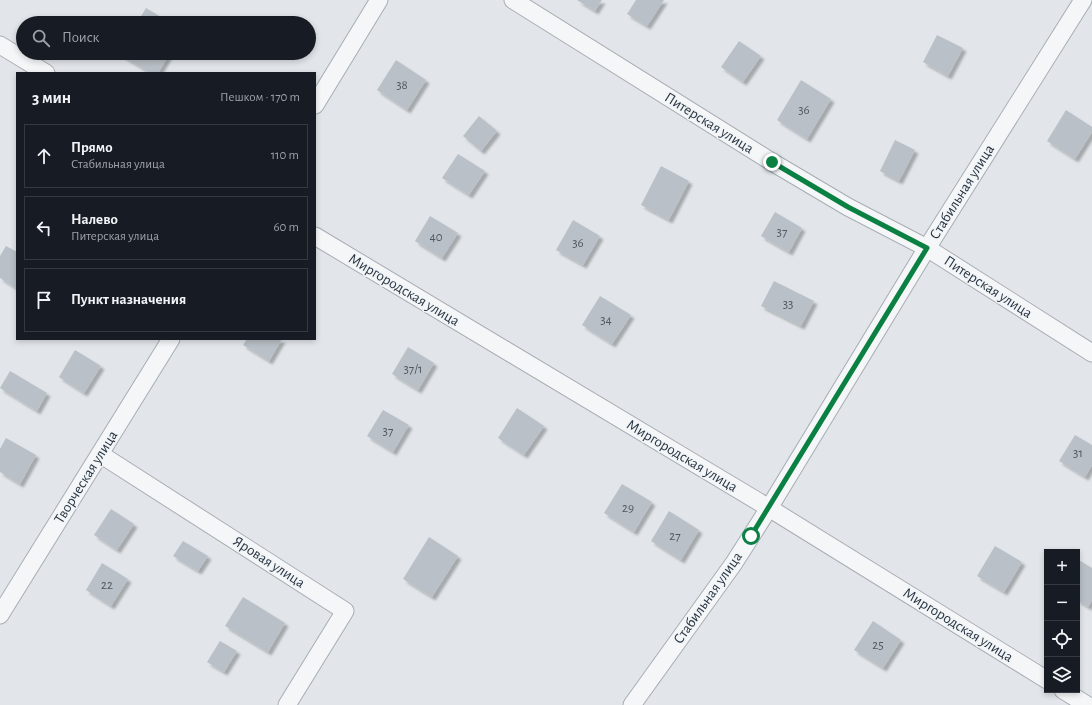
<!DOCTYPE html>
<html lang="ru">
<meta charset="utf-8">
<style>
body{margin:0;font-family:"Alegreya Sans",sans-serif;background:#20242c;color:#f1f3f6}
.controls{position:absolute;right:12px;bottom:12px;display:grid;overflow:hidden;border-radius:0px;box-shadow:0 2px 6px #0003}
.controls button{width:36px;height:36px;display:grid;place-items:center;padding:0;border:0;border-bottom:1px solid #363941;background:#171b24;color:#f1f3f6;font:20px sans-serif}
.stop{position:absolute;width:12px;height:12px;margin:-9px;border:3px solid #0b8043;border-radius:50%;background:#fff}
.stop.end{background:#0b8043;border-color:#fff;box-shadow:0 1px 4px #0008}
.list{margin:0;padding:0;list-style:none}
h2{display:flex;justify-content:space-between;align-items:center;height:52px;margin:0;padding:0 16px;font-size:17px}
h2 small{font-size:13px;font-weight:400;color:#9ea1a6}
.list li{display:grid;grid-template-columns:26px 1fr auto;gap:12px;align-items:center;box-sizing:border-box;height:64px;margin:0 8px 8px;padding:0 8px;border:1px solid #363941;border-radius:0px}
.list b{display:block;font-size:15px;white-space:nowrap}
.list p{margin:0;font-size:13px;white-space:nowrap;color:#9ea1a6}
.list em{font-size:13px;font-style:normal;color:#9ea1a6}
.icon{flex:none;width:22px;height:22px;fill:none;stroke:currentColor;stroke-width:2;stroke-linecap:round;stroke-linejoin:round}
.map{position:relative;flex:none;width:1092px;height:705px;overflow:hidden}
.search{position:absolute;background:#171b24;box-shadow:0 2px 6px #0003;left:16px;top:16px;width:300px;height:44px;display:flex;align-items:center;gap:10px;box-sizing:border-box;padding:0 14px;border-radius:22px;color:#9ea1a6;font-size:15px}
.panel{position:absolute;background:#171b24;box-shadow:0 2px 6px #0003;left:16px;top:72px;width:300px;height:268px;border-radius:0px}
.map>svg:first-child{display:block}
.building{fill:#b9c0c7;filter:url(#shadow)}
.lines{fill:none;stroke-linecap:round;stroke-linejoin:round}
.street-casing{stroke:#a7adb4;stroke-width:19}
.street{stroke:#f5f6f8;stroke-width:17}
.route{stroke:#0b8043;stroke-width:5}
.labels{text-anchor:middle;dominant-baseline:central;stroke-width:3;stroke-linejoin:round;paint-order:stroke}
.number-label{font-size:13px;fill:#4e5863}
.street-label{font-size:15px;fill:#2a3542;stroke:#f1f5f7}
</style>
<div class="map">
<svg width="1092" height="705" viewBox="0 0 1092 705">
<defs>
<filter id="shadow"><feDropShadow dx="3.5" dy="3.5" stdDeviation="1" flood-color="#0004"/></filter>
</defs>
<rect width="100%" height="100%" fill="#e2e6ea"/>
<g class="building">
<path d="M577,0H602L595,11Z"/>
<path d="M636,0H664L647,26L627,14Z"/>
<path d="M146,8L171,23H137Z"/>
<path d="M937,35L963,48L948,76L923,62Z"/>
<path d="M739,41L761,56L743,82L721,67Z"/>
<path d="M120,53H170L158,73H151L119,54Z"/>
<path d="M396,60L426,80L407,110L377,90Z"/>
<path d="M801,80L831,99L807,139L777,120Z"/>
<path d="M1066,110L1092,127V132L1075,159L1047,141Z"/>
<path d="M479,116L497,131L481,151L463,136Z"/>
<path d="M895,140L915,150L899,181L880,171Z"/>
<path d="M458,154L485,171L469,195L442,178Z"/>
<path d="M661,166L689,181L669,220L641,205Z"/>
<path d="M775,212L802,228L789,252L761,236Z"/>
<path d="M430,216L458,233L442,258L415,241Z"/>
<path d="M573,220L600,236L583,265L556,250Z"/>
<path d="M6,246L17,252V287L16,288L0,278V256Z"/>
<path d="M774,281L814,301L801,326L761,306Z"/>
<path d="M600,296L631,315L612,344L582,325Z"/>
<path d="M247,339H282L269,361L243,345Z"/>
<path d="M408,347L434,363L418,390L392,374Z"/>
<path d="M75,350L101,366L84,393L59,377Z"/>
<path d="M10,371L47,393L37,411L0,388Z"/>
<path d="M517,408L544,426L524,455L498,438Z"/>
<path d="M383,410L409,425L393,452L367,436Z"/>
<path d="M1075,435L1092,445V465L1085,477L1059,461Z"/>
<path d="M6,438L36,455L20,484L0,472V449Z"/>
<path d="M622,484L652,502L634,532L604,513Z"/>
<path d="M111,509L134,524L117,550L94,535Z"/>
<path d="M669,511L699,530L681,560L651,541Z"/>
<path d="M429,537L458,556L432,597L403,579Z"/>
<path d="M183,541L208,556L198,571L173,556Z"/>
<path d="M995,546L1022,562L1004,592L977,576Z"/>
<path d="M1077,559L1092,568V600L1088,607L1077,600Z"/>
<path d="M102,563L128,579L111,606L86,590Z"/>
<path d="M243,597L285,623L268,652L225,626Z"/>
<path d="M873,621L901,640L883,668L854,650Z"/>
<path d="M220,641L237,651L224,672L207,662Z"/>
</g>
<g class="lines">
<defs>
<g id="street">
<path d="M513,0L772,162L848,207L927,248L1092,353"/>
<path d="M0,45L46,73"/>
<path d="M315,105L379,0"/>
<path d="M315,236L769,508L1047,680"/>
<path d="M100,454L345,611L287,705"/>
<path d="M0,615L171,339"/>
<path d="M1063,690L1087,705"/>
<path d="M632,705L734,563L769,508L927,248L1083,0"/>
</g>
</defs>
<use href="#street" class="street-casing"/>
<use href="#street" class="street"/>
</g>
<g class="lines">
<path class="route" d="M751,536L927,248L848,207L772,162"/>
</g>
<g class="labels">
<g class="number-label">
<text x="402" y="85">38</text>
<text x="804" y="110">36</text>
<text x="782" y="232">37</text>
<text x="436" y="237">40</text>
<text x="578" y="243">36</text>
<text x="788" y="304">33</text>
<text x="606" y="320">34</text>
<text x="413" y="369">37/1</text>
<text x="388" y="431">37</text>
<text x="1078" y="453">31</text>
<text x="628" y="508">29</text>
<text x="675" y="536">27</text>
<text x="107" y="585">22</text>
<text x="878" y="645">25</text>
</g>
<g class="street-label">
<text transform="translate(709 123) rotate(32)">Питерская улица</text>
<text transform="translate(962 192) rotate(-58)">Стабильная улица</text>
<text transform="translate(988 287) rotate(33)">Питерская улица</text>
<text transform="translate(404 290) rotate(31)">Миргородская улица</text>
<text transform="translate(682 456) rotate(31)">Миргородская улица</text>
<text transform="translate(86 477) rotate(-58)">Творческая улица</text>
<text transform="translate(269 562) rotate(33)">Яровая улица</text>
<text transform="translate(708 598) rotate(-55)">Стабильная улица</text>
<text transform="translate(958 625) rotate(32)">Миргородская улица</text>
</g>
</g>
</svg>
<div class="controls">
<button>+</button>
<button>−</button>
<button><svg class="icon" aria-label="locate" viewBox="0 0 24 24"><circle cx="12" cy="12" r="6"/><path d="M12 2v4M12 18v4M2 12h4M18 12h4"/></svg></button>
<button><svg class="icon" aria-label="layers" viewBox="0 0 24 24"><path d="M12 4l9 5-9 5-9-5zM3 14l9 5 9-5"/></svg></button>
</div>
<div class="stop" style="left:751px;top:536px"></div>
<div class="stop end" style="left:772px;top:162px"></div>
<div class="search"><svg class="icon" aria-label="search" viewBox="0 0 24 24"><circle cx="10" cy="10" r="6"/><path d="M15 15l6 6"/></svg>Поиск</div>
<section class="panel">
<h2>3 мин<small>Пешком · 170 m</small></h2>
<ul class="list">
<li><svg class="icon" aria-label="ahead" viewBox="0 0 24 24"><path d="M12 20V5M6 11l6-6 6 6"/></svg><div><b>Прямо</b><p>Стабильная улица</p></div><em>110 m</em></li>
<li><svg class="icon" aria-label="left" viewBox="0 0 24 24"><path d="M17 20v-9H6M10 6l-5 5 5 5"/></svg><div><b>Налево</b><p>Питерская улица</p></div><em>60 m</em></li>
<li><svg class="icon" aria-label="arrive" viewBox="0 0 24 24"><path d="M6 21V4h12l-3 4 3 4H6"/></svg><div><b>Пункт назначения</b></div></li>
</ul>
</section>
</div>
